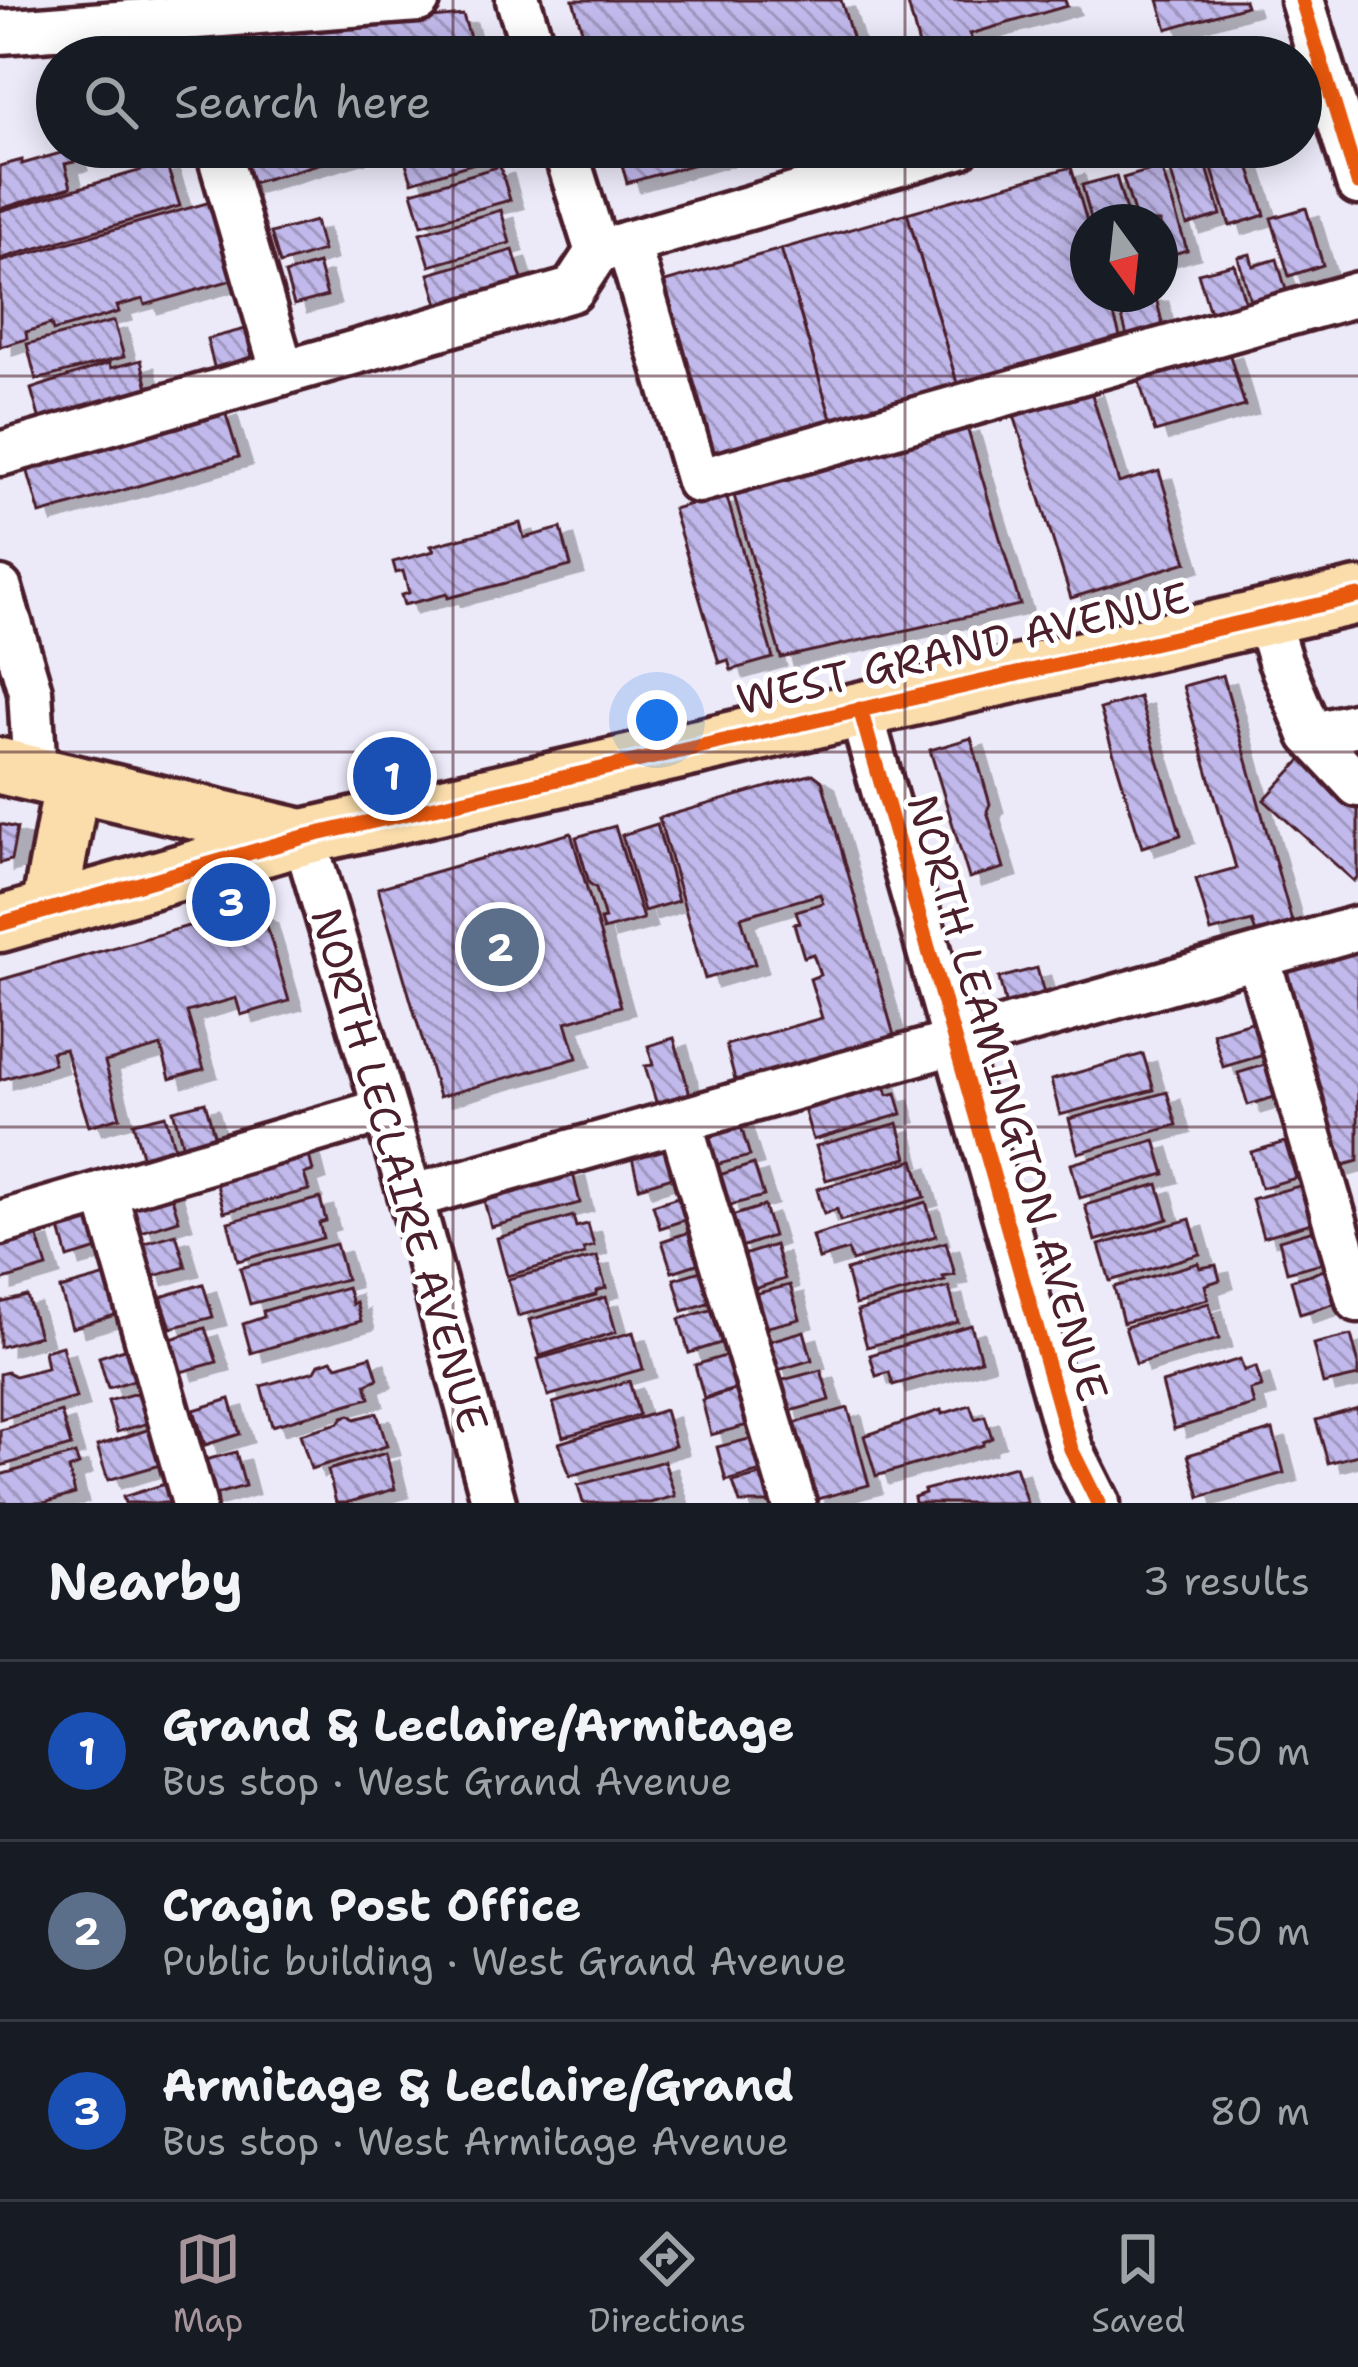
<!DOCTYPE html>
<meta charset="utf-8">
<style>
body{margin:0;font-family:"Shantell Sans",sans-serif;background:#20242c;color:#f1f3f6}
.compass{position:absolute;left:1070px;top:204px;width:108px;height:108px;border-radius:50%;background:#171b24;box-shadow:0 6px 30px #0003;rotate:165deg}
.you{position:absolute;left:657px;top:720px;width:42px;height:42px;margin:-30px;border:9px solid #fff;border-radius:50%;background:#1a73e8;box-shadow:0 0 0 18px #1a73e833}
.badge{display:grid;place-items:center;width:78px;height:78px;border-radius:50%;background:#a6949b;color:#fff;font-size:39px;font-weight:700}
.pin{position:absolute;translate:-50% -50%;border:6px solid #fff;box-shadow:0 3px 12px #0006}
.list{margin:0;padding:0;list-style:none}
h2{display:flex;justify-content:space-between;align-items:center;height:156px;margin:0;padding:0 48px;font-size:51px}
h2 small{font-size:39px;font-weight:400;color:#9ea1a6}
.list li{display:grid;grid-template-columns:78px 1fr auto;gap:36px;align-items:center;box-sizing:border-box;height:180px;padding:0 48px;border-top:3px solid #363941}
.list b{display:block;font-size:45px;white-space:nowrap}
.list p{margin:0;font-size:39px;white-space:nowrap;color:#9ea1a6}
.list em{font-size:39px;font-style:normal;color:#9ea1a6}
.icon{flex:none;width:66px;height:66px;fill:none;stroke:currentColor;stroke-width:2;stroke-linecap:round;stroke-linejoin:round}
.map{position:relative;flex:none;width:1358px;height:1503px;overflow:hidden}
.search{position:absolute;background:#171b24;box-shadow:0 6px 30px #0003;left:36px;right:36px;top:36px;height:132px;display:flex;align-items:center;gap:30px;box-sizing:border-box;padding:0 42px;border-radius:66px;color:#9ea1a6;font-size:45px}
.sheet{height:696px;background:#171b24}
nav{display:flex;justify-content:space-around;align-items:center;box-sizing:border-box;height:168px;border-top:3px solid #363941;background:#171b24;font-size:33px;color:#9ea1a6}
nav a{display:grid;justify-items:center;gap:6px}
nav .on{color:#a6949b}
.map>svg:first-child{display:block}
.building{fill:url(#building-back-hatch);stroke:#4a1f2b;stroke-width:3;filter:url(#shadow)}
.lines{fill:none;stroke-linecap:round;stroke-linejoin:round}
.minor-casing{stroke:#4a1f2b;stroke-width:51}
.major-casing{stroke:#4a1f2b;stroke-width:63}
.minor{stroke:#fff;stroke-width:42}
.major{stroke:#faddab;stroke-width:54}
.cycleway-casing{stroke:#fff;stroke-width:22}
.cycleway{stroke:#e8590c;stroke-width:15}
.grid{fill:none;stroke:#4a1f2b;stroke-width:3;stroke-opacity:0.55}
.labels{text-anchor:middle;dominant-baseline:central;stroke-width:10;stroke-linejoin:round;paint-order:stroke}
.street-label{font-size:42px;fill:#4a1f2b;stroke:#fff}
</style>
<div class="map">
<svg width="1358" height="1503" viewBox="0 0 1358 1503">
<defs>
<pattern id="building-back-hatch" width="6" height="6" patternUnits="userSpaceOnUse" patternTransform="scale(3)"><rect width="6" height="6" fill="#c1b9eb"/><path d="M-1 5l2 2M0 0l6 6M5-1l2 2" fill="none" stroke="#9f96bf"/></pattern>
<filter id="shadow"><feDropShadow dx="13" dy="8" stdDeviation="0" flood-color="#0004"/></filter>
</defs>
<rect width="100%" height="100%" fill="#eceaf9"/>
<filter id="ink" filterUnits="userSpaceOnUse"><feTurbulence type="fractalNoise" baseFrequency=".00833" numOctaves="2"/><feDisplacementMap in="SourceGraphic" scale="24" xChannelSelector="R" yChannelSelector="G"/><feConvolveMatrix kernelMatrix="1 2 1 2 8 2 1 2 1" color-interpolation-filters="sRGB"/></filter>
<g filter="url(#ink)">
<g class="building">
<path d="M573,0H841L858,57H590Z"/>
<path d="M907,0H1065L1067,6L970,34L976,57H922Z"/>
<path d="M1158,0H1244L1246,6L1167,29Z"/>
<path d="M463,15L476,57H208L203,40Z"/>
<path d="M150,147H199L200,150L154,162Z"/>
<path d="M234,147H378L245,185Z"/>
<path d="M414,147H495L498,156L412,182L402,151Z"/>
<path d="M617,147H756L627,183Z"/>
<path d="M1186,147H1201L1221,215L1187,225L1165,154Z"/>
<path d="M1205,147H1243L1265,215L1230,226Z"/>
<path d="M71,150L74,162L65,164L71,187L0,209V166L22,160V164Z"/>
<path d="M166,163L180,206L0,259V211Z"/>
<path d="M500,166L510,200L422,225L412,192Z"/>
<path d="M1071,167L1088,225V294H1108L1123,347L960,393L907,213Z"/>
<path d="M1161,167L1187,250L1160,258V222H1137L1123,178Z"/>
<path d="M1116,176L1129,222H1092L1082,185Z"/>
<path d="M217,200L239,278L145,305L143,299L117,306L119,312L53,331L51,324L26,332L27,339L0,347V262Z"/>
<path d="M1306,208L1323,265L1289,276L1271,218Z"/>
<path d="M501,210L510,243L430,266L420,233Z"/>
<path d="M907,213L960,393L834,429L781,249Z"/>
<path d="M315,221L323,251L280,264L271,233Z"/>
<path d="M781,249L834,429L709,464L658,284Z"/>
<path d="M513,250L524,286L440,311L429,274Z"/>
<path d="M1250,254L1253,266L1277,259L1289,300L1252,307L1238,257Z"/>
<path d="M318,264L327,296L294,305L285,274Z"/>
<path d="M1234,264L1245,302L1210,313L1198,273Z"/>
<path d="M1147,294H1155L1164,330L1128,340L1118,301Z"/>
<path d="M114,321L124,357L36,380L27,344Z"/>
<path d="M245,329L254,365L216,374L207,339Z"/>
<path d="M1228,349L1245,406L1155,432L1137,375Z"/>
<path d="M141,360L148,388L116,396L119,402L41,424L31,389L109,363L111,368Z"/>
<path d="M1090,388L1119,483L1159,471L1187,562L1071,598L1013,412Z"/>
<path d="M224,408L239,457L40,514L26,465Z"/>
<path d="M966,424L1020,605L781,658L733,492Z"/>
<path d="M726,494L773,658L731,670L728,660L719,663L673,509Z"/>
<path d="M520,523L524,538L561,528L571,566L448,598L447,594L404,605L401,595L409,593L403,571L396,573L393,562L434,551L431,546Z"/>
<path d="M1223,675L1296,936L1260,946L1252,921L1211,932L1196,879L1236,868L1183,686Z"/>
<path d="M1139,697L1181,835L1142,847L1100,709Z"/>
<path d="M971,738L990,804L987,811L1004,868L969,878L930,750Z"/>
<path d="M1302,759L1358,809V876L1354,881L1264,800Z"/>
<path d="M813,774L822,781L897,1046L833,1065L830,1056L736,1083L726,1045L822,1018L810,979L820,975L813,954L804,957L794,924L800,923L796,911L823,903L820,894L741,917L755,964L705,979L659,818Z"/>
<path d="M0,824L17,828L11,860L0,863Z"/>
<path d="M657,824L678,901L644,911L622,835Z"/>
<path d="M615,826L643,919L603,930L600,920L605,919L596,888L589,883L576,837Z"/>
<path d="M571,833L621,1006L566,1022L577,1058L439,1097L378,888Z"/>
<path d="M251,908L264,916L289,1001L241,1015L236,998L187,1012L204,1069L170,1079L161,1046L105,1062L120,1117L89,1126L65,1049L51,1052L54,1064L0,1080V980Z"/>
<path d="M1358,948V1161L1337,1167L1280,970Z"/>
<path d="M1037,968L1046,1001L1007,1010L999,978Z"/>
<path d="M1254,1021L1264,1055L1223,1067L1213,1033Z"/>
<path d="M674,1038L690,1095L657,1105L645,1066L653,1065L648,1046Z"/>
<path d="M1143,1054L1154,1090L1060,1115L1051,1080Z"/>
<path d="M1271,1063L1281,1095L1248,1105L1238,1073Z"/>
<path d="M883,1079L888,1095L896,1093L902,1114L813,1140L802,1102Z"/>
<path d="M1167,1092L1177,1125L1078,1153L1069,1119Z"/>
<path d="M205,1102L215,1138L183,1147L173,1110Z"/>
<path d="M165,1115L175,1150L143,1159L133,1123Z"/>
<path d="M739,1120L750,1156L708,1167L699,1130Z"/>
<path d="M898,1123L907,1158L826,1180L816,1146Z"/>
<path d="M1155,1140L1165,1174L1080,1198L1071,1164Z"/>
<path d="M666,1141L676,1176L639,1187L631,1153Z"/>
<path d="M1285,1142L1296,1178L1261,1188L1251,1152Z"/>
<path d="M307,1148L313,1171L304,1174L309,1190L224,1212L214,1173Z"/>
<path d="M914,1160L925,1197L840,1221L837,1209L824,1214L817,1189Z"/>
<path d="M754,1164L764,1196L727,1206L719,1175Z"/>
<path d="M572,1169L580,1203L491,1227L482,1193Z"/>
<path d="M1158,1184L1168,1219L1095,1241L1085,1205Z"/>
<path d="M1306,1184L1315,1222L1263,1237L1252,1199Z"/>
<path d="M169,1188L179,1220L141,1232L131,1199Z"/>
<path d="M687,1194L694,1217L660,1228L653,1205Z"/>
<path d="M320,1198L326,1221L319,1223L323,1238L238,1261L228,1222Z"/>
<path d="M926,1202L936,1236L852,1261L848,1250L819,1259L812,1236Z"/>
<path d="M764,1206L773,1236L738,1248L728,1217Z"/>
<path d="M93,1208L105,1247L68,1258L57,1218Z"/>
<path d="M573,1216L576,1227L588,1224L594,1246L583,1249L585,1254L507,1276L497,1238Z"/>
<path d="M1190,1219L1200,1254L1110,1281L1099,1245Z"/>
<path d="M1317,1229L1326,1262L1287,1272L1279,1240Z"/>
<path d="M696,1230L706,1261L672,1272L662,1241Z"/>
<path d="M36,1231L47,1267L0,1281V1235Z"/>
<path d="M176,1234L186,1267L151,1277L142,1244Z"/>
<path d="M946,1242L955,1275L943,1277L945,1281L855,1305L846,1270Z"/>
<path d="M336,1244L346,1279L250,1304L240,1268Z"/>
<path d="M775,1245L785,1279L751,1290L740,1256Z"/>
<path d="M597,1257L606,1288L596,1291V1295L518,1316L508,1279Z"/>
<path d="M1198,1263L1200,1268L1216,1265L1220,1280L1205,1285L1208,1299L1123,1323L1114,1287Z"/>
<path d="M707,1269L717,1300L683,1311L674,1279Z"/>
<path d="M1328,1269L1337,1303L1300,1314L1291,1280Z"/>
<path d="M110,1275L122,1313L72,1328L60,1289Z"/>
<path d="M203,1284L213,1317L171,1328L161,1297Z"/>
<path d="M790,1285L800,1319L760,1329L750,1295Z"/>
<path d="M347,1287L352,1304L356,1302L361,1321L251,1353L243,1324L264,1317L263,1311Z"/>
<path d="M949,1287L958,1322L867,1347L857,1311Z"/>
<path d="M27,1296L39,1336L0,1347V1303Z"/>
<path d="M606,1297L616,1332L540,1356L529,1320Z"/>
<path d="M1209,1303L1219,1339L1136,1364L1125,1327Z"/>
<path d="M717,1308L727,1341L689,1353L679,1319Z"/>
<path d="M971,1325L981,1360L893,1385L889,1372L876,1376L870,1355Z"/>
<path d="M205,1328L217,1362L181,1372L171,1339Z"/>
<path d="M804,1331L812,1360L775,1371L766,1342Z"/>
<path d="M633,1332L643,1369L548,1396L538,1359Z"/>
<path d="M1351,1335L1358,1361V1376L1323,1384L1313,1344Z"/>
<path d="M62,1346L76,1398L0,1419V1374L7,1372L15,1376L47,1368L44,1351Z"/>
<path d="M134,1346L144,1377L108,1388L99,1357Z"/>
<path d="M731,1354L742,1387L704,1398L695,1365Z"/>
<path d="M371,1356L378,1379L366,1384L370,1398L272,1426L261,1386L315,1371L319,1364L332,1360L337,1366Z"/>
<path d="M1240,1359L1244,1371L1256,1367L1262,1387L1250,1390L1254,1405L1174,1429L1162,1383Z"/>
<path d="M821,1370L830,1400L787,1412L779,1381Z"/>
<path d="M629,1381L639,1415L563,1437L553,1403Z"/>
<path d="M738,1389L748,1425L711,1435L702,1400Z"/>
<path d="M147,1390L156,1421L117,1432L108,1401Z"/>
<path d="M230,1399L240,1434L205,1445L194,1410Z"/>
<path d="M970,1405L975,1419L985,1416L992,1438L983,1442V1445L876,1476L864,1436L941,1410L942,1414Z"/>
<path d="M848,1408L869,1485L814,1500L794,1423Z"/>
<path d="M1358,1408V1455L1328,1463L1316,1420Z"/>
<path d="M665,1410L675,1446L570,1476L559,1443Z"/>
<path d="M61,1412L71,1446L0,1466V1430Z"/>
<path d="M377,1413L387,1446L311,1469L300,1434L339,1423L343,1417L350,1415L355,1419Z"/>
<path d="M150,1429L160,1465L108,1480L97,1446Z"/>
<path d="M1273,1430L1284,1473L1200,1497L1188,1455Z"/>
<path d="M757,1437L765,1470L726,1481L717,1447Z"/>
<path d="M236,1452L245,1486L207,1497L197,1462Z"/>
<path d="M386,1453L395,1489L346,1503H336L328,1470Z"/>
<path d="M75,1454L79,1465L69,1469L75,1494L44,1503H0V1475Z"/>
<path d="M664,1461L675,1496L650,1503H583L578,1485Z"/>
<path d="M1015,1466L1027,1503H915L914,1497L925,1493L924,1490Z"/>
<path d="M768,1473L775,1503H740L733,1482Z"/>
<path d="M175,1481L181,1503H125L123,1497Z"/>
</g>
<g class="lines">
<defs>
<g id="minor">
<path d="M518,0L536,57"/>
<path d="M1302,0L1358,183"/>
<path d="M0,32L418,0"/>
<path d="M217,147L283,373"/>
<path d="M564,147L597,252"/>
<path d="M628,243L698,481L1358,294"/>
<path d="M604,250L958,147"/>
<path d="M0,454L572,290L597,252"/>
<path d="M0,589L30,691L35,774"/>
<path d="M1266,615L1280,661L1311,735L1358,785"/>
<path d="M860,709L1071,1449L1098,1503"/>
<path d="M1311,735L1358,724"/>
<path d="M304,837L411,1197L494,1503"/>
<path d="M1258,957L1358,1300"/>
<path d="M680,1121L794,1503"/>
<path d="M105,1192L194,1503"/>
<path d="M411,1197L1358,928"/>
<path d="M0,1223L385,1110"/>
</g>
<g id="major">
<path d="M0,766L302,837"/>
<path d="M49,910L72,783"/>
<path d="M0,924L304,837L1358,596"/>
</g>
</defs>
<use href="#minor" class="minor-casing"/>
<use href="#major" class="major-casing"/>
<use href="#minor" class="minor"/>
<use href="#major" class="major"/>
<defs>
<g id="cycleway">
<path d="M1302,0L1358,183"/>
<path d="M860,709L1071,1449L1098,1503"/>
<path d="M0,924L304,837L1358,596"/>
</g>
</defs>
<use href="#cycleway" class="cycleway-casing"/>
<use href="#cycleway" class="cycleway"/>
</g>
</g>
<path class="grid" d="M453,0V57M905,0V57M453,147V1503M905,147V1503M0,376H1358M0,752H1358M0,1127H1358"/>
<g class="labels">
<g class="street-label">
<text transform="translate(963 648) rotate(-13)">WEST GRAND AVENUE</text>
<text transform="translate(1008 1098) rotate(74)">NORTH LEAMINGTON AVENUE</text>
<text transform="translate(400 1170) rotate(74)">NORTH LECLAIRE AVENUE</text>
</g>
</g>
</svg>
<svg class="compass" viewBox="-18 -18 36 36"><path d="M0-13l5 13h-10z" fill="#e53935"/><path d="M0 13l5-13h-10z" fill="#9ea1a6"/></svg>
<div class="you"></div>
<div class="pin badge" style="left:392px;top:776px;background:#1a4fb4">1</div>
<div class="pin badge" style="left:500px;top:947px;background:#5c6f8a">2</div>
<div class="pin badge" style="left:231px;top:902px;background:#1a4fb4">3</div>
<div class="search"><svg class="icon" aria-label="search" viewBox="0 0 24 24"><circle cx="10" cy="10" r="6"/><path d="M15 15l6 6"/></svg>Search here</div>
</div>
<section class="sheet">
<h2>Nearby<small>3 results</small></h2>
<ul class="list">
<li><span class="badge" style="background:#1a4fb4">1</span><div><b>Grand &amp; Leclaire/Armitage</b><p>Bus stop · West Grand Avenue</p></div><em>50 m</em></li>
<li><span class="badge" style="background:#5c6f8a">2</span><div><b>Cragin Post Office</b><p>Public building · West Grand Avenue</p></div><em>50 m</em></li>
<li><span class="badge" style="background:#1a4fb4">3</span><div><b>Armitage &amp; Leclaire/Grand</b><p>Bus stop · West Armitage Avenue</p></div><em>80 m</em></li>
</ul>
</section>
<nav>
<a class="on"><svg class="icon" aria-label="map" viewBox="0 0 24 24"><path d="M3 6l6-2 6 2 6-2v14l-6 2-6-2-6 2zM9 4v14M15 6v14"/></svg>Map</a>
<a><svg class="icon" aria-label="directions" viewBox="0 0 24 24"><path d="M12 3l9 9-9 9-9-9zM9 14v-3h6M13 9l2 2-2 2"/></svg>Directions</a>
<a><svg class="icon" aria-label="saved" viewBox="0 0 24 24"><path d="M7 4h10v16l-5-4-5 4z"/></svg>Saved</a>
</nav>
